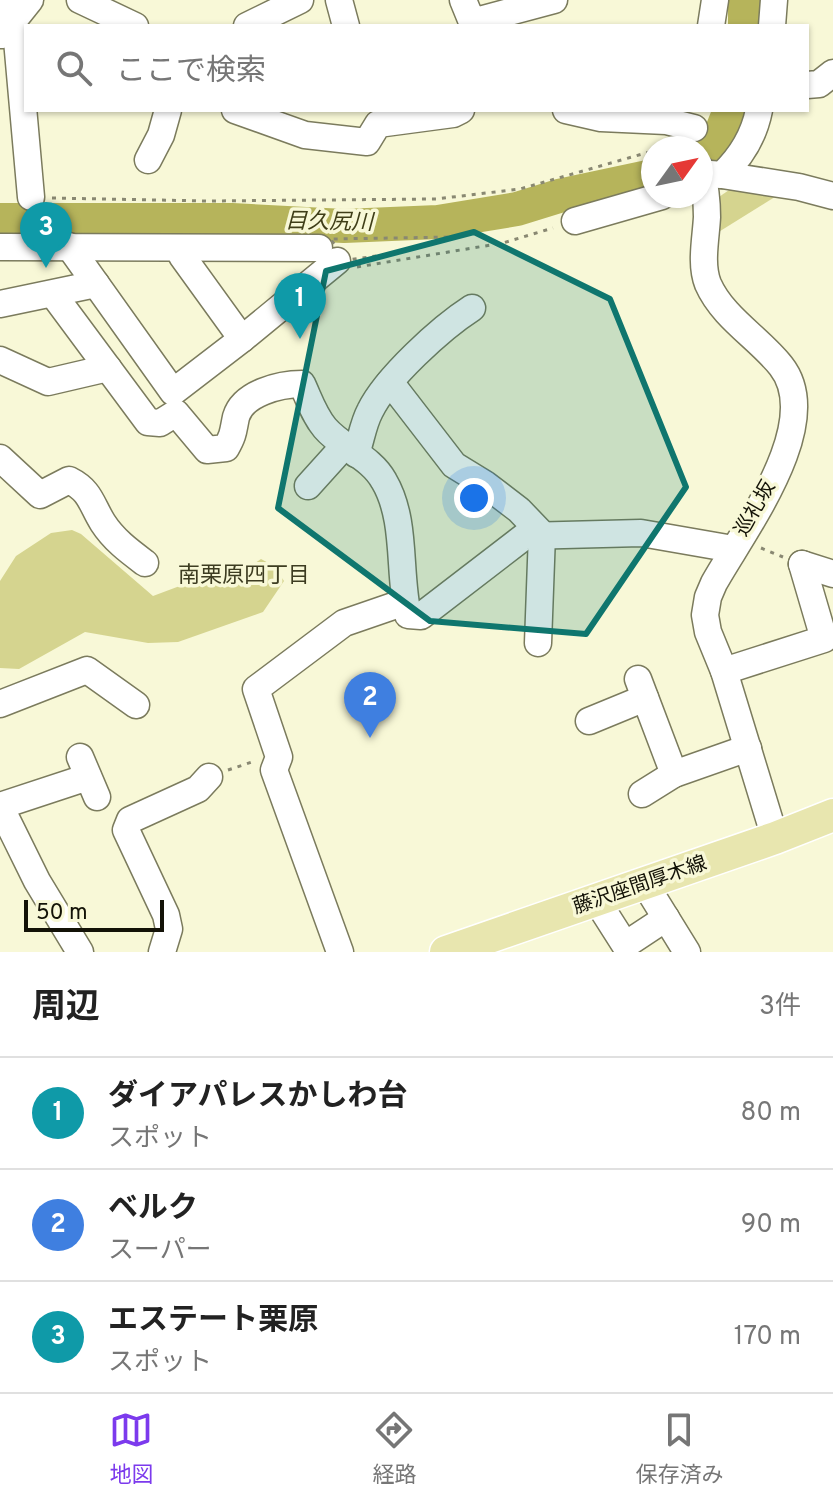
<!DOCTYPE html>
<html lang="ja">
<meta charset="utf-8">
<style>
body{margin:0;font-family:Overpass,"Noto Sans JP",sans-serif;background:#f2f2f2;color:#222}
.compass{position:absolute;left:641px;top:136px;width:72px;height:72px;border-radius:50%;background:#fff;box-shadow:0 2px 6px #0004;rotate:57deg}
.scale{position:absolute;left:24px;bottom:20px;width:140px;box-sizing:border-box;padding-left:8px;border:4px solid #131207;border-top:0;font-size:22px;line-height:28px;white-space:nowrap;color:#131207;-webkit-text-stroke:6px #f8f8d7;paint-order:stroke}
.you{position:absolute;left:474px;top:498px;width:28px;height:28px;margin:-20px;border:6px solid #fff;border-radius:50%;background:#1a73e8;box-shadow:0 0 0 12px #1a73e833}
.badge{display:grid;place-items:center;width:52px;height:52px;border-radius:50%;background:#7c3aed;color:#fff;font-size:26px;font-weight:700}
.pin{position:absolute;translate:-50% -66px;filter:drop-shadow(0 2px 4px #0008)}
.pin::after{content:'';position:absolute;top:42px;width:28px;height:24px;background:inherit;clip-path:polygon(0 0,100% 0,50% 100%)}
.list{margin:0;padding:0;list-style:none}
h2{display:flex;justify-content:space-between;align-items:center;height:104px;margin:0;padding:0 32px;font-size:34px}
h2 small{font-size:26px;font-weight:400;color:#767676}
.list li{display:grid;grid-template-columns:52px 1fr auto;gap:24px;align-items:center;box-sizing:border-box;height:112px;padding:0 32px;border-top:2px solid #e0e0e0}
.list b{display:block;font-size:30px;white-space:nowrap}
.list p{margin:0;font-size:26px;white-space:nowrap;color:#767676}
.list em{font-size:26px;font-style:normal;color:#767676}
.icon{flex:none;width:44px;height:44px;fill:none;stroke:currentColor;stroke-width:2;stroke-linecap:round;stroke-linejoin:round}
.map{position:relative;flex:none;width:833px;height:952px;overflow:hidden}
.search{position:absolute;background:#fff;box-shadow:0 2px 6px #0004;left:24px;right:24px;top:24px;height:88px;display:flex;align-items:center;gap:20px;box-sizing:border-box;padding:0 28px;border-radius:0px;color:#767676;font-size:30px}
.sheet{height:440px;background:#fff}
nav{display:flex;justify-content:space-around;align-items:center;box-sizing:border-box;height:112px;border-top:2px solid #e0e0e0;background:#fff;font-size:22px;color:#767676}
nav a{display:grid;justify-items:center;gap:4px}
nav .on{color:#7c3aed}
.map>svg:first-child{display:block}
.green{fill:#d5d48f}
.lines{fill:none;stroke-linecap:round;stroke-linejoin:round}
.river{stroke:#b6b45b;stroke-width:34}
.minor-casing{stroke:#7b7b5d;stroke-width:29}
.major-casing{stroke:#fff;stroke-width:35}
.path{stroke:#898872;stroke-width:3;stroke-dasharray:4 6;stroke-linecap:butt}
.minor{stroke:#fff;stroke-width:26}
.major{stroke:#e8e6af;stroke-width:32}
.marked{fill:#0f766e;fill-opacity:0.2;stroke:#0f766e;stroke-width:6;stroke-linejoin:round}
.labels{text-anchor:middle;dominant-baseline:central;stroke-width:7;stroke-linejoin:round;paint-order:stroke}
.street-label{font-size:20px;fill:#131207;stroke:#f8f8d7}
.water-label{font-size:22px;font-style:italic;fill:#3f3e18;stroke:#f8f8d7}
.neighbourhood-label{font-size:22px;fill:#3d3c21;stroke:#f8f8d7}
</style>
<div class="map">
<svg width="833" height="952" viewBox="0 0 833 952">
<rect width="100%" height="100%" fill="#f8f8d7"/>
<g class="green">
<path d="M732,188L778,195L717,233L716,199Z"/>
<path d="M72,530L81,534L153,596L209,575L225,584L261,559L274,566L284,581L263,612L178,642L148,643L85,632L19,669L0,668V581L16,556L51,533Z"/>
</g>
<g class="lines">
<g class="river">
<path d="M745,26V0"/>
<path d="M701,160L715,148L730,110"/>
<path d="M0,220H232L344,226L438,222L517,209L559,196L653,176"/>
</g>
<defs>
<g id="minor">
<path d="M80,0L135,26"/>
<path d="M339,0L346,26"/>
<path d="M463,0L472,22L554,0"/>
<path d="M0,2L13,22L17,40L31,197"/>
<path d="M247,26L300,0"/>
<path d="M711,26L715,0"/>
<path d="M772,26L774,0"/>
<path d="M2,35L30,0"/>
<path d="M807,85L819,84L833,73"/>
<path d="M235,110L305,135L367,142L378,124L453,114L461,110"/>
<path d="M566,110L601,118L666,121L694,128"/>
<path d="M148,160L161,135L168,110"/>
<path d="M701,169C705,185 707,201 707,217C706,238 700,264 708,284C723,318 759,338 781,366C826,423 743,531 714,583L708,597L705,615L708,632L724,671L775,838"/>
<path d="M710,174L722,175C741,157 754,136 759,110"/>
<path d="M722,175L799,187L833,196"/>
<path d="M575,221L662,196"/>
<path d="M69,246L173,392L242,339L337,261"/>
<path d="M0,247L319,248"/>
<path d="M182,256L242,339"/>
<path d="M53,294L148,422L160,423L176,413L207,450L226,448C234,434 233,431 236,417C243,393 280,384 302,384C309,399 314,415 325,428C342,448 371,457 384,481C407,520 398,572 408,615L421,616L525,536L641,533L733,549"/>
<path d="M0,304L96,284"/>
<path d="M0,360L48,382L108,368"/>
<path d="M390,382L454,465L485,484L519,510L542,534L538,643"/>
<path d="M356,454C361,440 363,424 370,411C386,378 441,328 472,308"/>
<path d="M0,458L40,495L69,480C91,491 91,504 103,523C114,540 129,551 145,563"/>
<path d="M308,486L345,445"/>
<path d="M802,564L833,574"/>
<path d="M724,671L824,639L802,564"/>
<path d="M638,679L674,774"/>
<path d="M0,704L87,670L136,705"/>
<path d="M589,721L645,698"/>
<path d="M80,757L97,797"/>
<path d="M642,794L674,774L748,748"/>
<path d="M645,884L687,952"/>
<path d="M597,901L625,945L666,918"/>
<path d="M80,952L37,881L0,806L88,777"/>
<path d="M162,952L169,929L166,915L126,830L130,820L198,789L209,777"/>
<path d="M340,952L274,770L279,757L256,689L344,623L405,602"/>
</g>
<path id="major" d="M446,952L775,838L833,815"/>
</defs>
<use href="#minor" class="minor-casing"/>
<use href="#major" class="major-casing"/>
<g class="path">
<path d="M52,198L208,201L436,199L520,189L653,151"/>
<path d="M454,237L391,254L348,260L330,239Z"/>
<path d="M357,267L503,243L553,228"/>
<path d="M761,548L783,557"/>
<path d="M228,770L255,761"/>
</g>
<use href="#minor" class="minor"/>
<use href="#major" class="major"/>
</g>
<path class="marked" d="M474,232L610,299L686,487L586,634L430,621L278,508L326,271Z"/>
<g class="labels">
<g class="street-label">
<text transform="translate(756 509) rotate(-60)">巡礼坂</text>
<text transform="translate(640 886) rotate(-19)">藤沢座間厚木線</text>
</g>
<g class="water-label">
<text transform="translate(329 223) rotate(1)">目久尻川</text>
</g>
<g class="neighbourhood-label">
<text x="244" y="576">南栗原四丁目</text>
</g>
</g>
</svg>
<svg class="compass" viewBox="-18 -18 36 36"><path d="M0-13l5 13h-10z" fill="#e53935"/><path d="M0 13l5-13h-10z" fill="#767676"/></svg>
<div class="scale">50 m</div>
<div class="you"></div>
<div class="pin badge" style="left:300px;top:339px;background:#0f9aa8">1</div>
<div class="pin badge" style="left:370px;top:738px;background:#3f7fe0">2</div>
<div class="pin badge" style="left:46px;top:268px;background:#0f9aa8">3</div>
<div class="search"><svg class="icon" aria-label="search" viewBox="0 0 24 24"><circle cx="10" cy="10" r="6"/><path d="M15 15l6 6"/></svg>ここで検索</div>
</div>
<section class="sheet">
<h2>周辺<small>3件</small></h2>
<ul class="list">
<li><span class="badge" style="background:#0f9aa8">1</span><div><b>ダイアパレスかしわ台</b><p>スポット</p></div><em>80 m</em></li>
<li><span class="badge" style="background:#3f7fe0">2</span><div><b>ベルク</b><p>スーパー</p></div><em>90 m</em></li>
<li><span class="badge" style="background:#0f9aa8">3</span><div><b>エステート栗原</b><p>スポット</p></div><em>170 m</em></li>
</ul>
</section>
<nav>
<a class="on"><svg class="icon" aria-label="map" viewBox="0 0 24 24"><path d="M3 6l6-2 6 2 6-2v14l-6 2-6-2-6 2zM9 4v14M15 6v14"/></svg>地図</a>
<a><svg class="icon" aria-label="directions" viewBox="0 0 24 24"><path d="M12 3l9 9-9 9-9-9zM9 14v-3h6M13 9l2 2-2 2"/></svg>経路</a>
<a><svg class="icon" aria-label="saved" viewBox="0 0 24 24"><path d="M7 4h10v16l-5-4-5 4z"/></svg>保存済み</a>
</nav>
